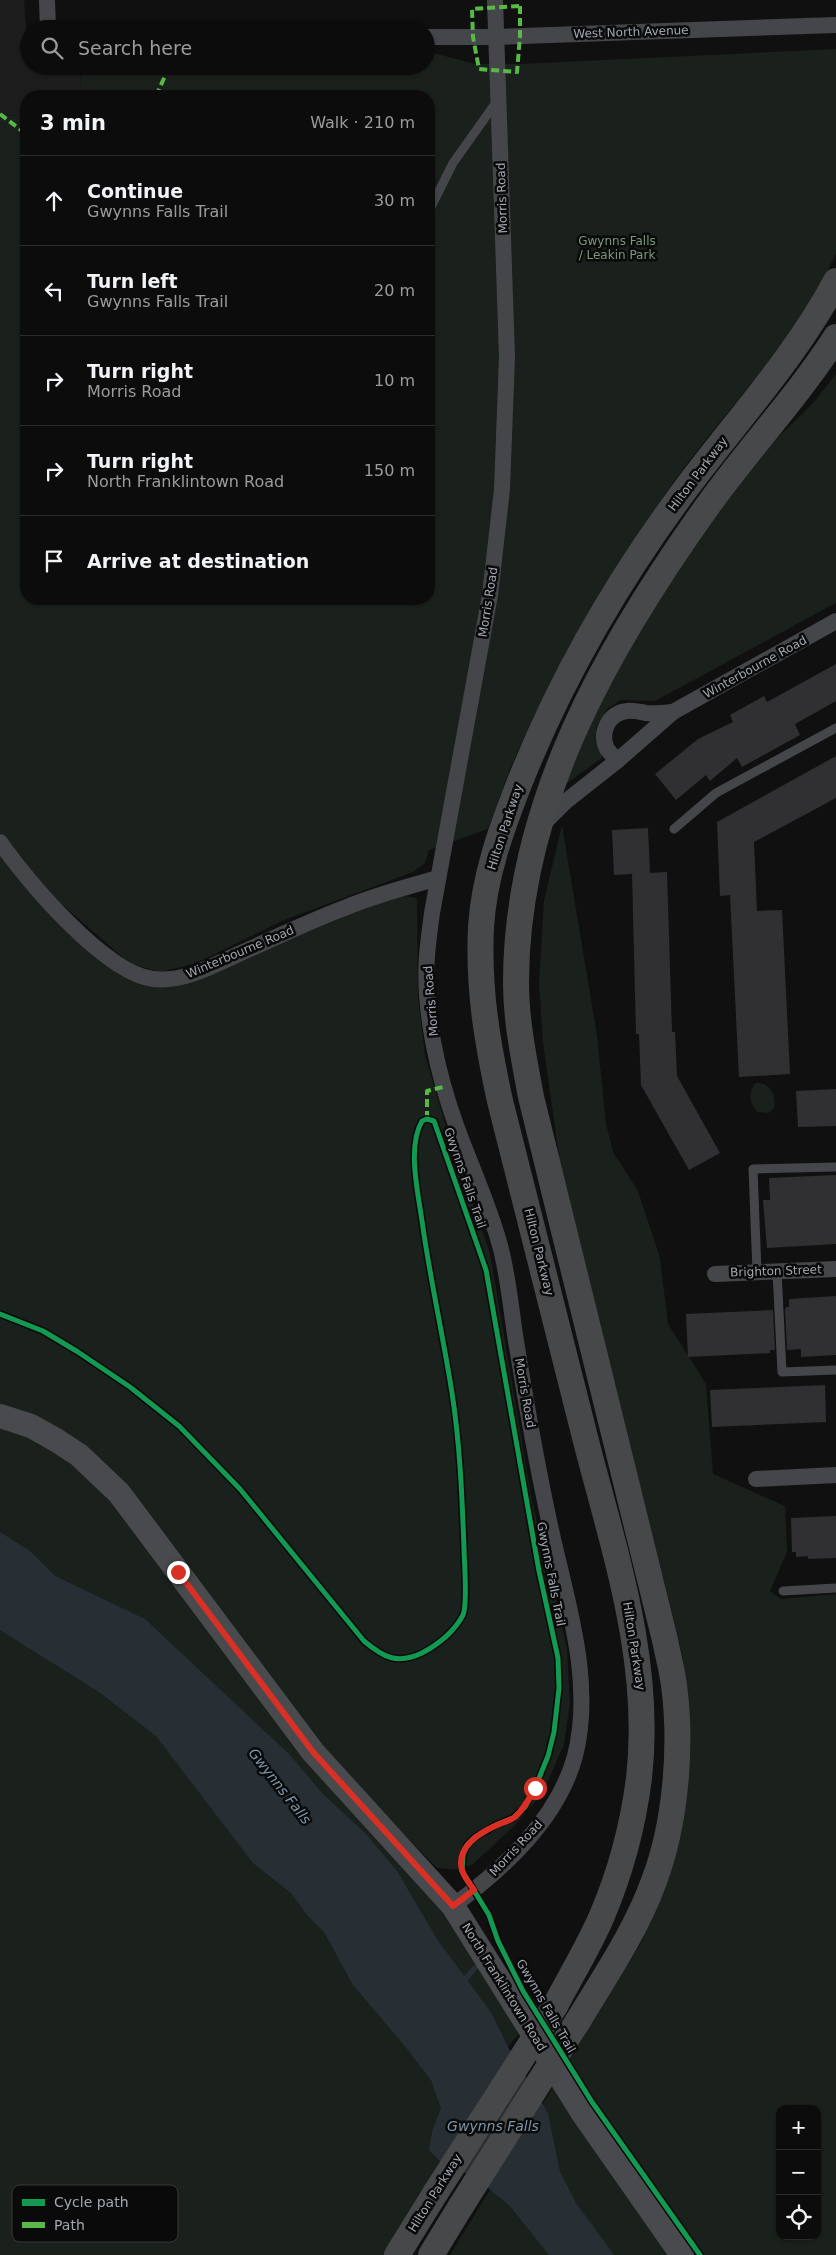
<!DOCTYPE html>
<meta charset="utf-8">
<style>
body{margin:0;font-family:"DejaVu Sans",sans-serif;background:#151515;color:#f1f3f6}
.controls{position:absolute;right:15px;bottom:15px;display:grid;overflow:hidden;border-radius:10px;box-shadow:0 1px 4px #0004}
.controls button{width:45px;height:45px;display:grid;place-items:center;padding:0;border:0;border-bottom:1px solid #2c2c2d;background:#0c0c0c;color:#f1f3f6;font:25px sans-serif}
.stop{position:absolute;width:15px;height:15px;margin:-11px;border:4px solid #d93025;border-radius:50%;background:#fff}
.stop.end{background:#d93025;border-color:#fff;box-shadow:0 1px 5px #0008}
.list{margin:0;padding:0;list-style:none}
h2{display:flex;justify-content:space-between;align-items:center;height:65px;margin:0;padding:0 20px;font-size:21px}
h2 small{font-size:16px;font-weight:400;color:#9a9b9d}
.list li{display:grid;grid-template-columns:32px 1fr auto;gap:15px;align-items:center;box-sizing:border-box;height:90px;padding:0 20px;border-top:1px solid #2c2c2d}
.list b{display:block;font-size:19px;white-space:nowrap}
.list p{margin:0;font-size:16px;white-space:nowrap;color:#9a9b9d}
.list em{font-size:16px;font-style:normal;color:#9a9b9d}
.icon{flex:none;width:28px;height:28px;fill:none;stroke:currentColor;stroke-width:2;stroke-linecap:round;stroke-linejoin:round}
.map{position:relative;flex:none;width:836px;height:2255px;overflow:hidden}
.search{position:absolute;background:#0c0c0c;box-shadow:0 1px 4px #0004;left:20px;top:20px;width:415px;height:55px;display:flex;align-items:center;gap:12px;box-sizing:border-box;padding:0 18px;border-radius:28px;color:#9a9b9d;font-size:19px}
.panel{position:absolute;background:#0c0c0c;box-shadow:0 1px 4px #0004;left:20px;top:90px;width:415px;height:515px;border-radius:20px}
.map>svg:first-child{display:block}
.built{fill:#1d1d1e}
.green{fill:#1a201b;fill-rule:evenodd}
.water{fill:#282f34}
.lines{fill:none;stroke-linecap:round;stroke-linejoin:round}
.stream{stroke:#282f34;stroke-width:5.5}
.building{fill:#303032}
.lane{stroke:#444649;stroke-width:9}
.street{stroke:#444649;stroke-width:16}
.secondary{stroke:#484a4d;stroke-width:24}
.primary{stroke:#47484a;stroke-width:26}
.primary-bridge{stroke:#47484a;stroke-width:26}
.quiet{stroke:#58b947;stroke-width:4;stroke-dasharray:8 4;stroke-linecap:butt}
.cycleway-casing{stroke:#0a0a0b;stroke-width:8}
.cycleway{stroke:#139951;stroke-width:5}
.route{stroke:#d93025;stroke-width:6}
.labels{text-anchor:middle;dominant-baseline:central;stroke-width:5;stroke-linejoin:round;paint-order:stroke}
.street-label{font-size:12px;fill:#a2a7b0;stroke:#0a0a0b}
.park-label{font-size:12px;fill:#7a997b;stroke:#0a0a0b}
.water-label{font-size:14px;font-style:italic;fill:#7b95a9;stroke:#0a0a0b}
.key{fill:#0a0a0b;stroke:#38393d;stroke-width:1}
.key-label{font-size:14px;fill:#a2a7b0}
</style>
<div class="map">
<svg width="836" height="2255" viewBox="0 0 836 2255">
<rect width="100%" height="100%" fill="#101010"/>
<path class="built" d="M0,0H24L29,66H40L42,69L80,66L81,96H26V115L0,116Z"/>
<g class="green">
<path d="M836,49V253C797,341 723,411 668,490C610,572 559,659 518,751C506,776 498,803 488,829L429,850L425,863L413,872L282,921L194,964L160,972L135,965L121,956L40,885L0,833V116L26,115V599H429V96H81L80,66H426V51L475,64H519Z"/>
<path d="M836,374V603L655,701L621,700L608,708L596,727L602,758L566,784L576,749L622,659L673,574L764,451L813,403Z"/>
<path d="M562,825L597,1035L606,1124L613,1152L638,1191L660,1258L668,1324L706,1384L713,1474L785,1506L787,1552L770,1591L781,1599L836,1594V2255H696L565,2067L641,1943L658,1903L689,1708L682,1654L560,1163L543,1043L539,983L544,901ZM780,2109H817V2236H780Z"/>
<path d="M0,852L28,890L108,962L143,985L157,988L183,983L365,907L404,896L417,898L418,999L425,1055L445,1124L490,1253L532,1501L567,1648L570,1703L564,1744L543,1793L514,1826L473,1864L460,1870L437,1868L336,1765L119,1481L0,1409Z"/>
<path d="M756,1083C769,1082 777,1095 774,1108L768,1113L758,1112C750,1106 747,1091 756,1083Z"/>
<path d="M0,1424L64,1453L115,1498L449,1918L522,2030L508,2047L441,2162L384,2255H0Z"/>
<path d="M555,2084L670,2255H450Z"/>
</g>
<path class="water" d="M0,1532L30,1551L55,1576L145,1619L290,1755L323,1794L365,1833L397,1871L437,1939L492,2014L508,2047L548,2113L560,2172L576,2203L614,2255H549L510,2206L476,2178L441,2162L429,2150L432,2132L441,2108L431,2080L404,2045L353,1985L324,1932L308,1916L291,1893L253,1863L156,1736L99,1692L0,1630Z"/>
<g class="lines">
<path class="stream" d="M462,1983L475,1968"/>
</g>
<g class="building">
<path d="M836,664V701L795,724L800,735L742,767L737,758L710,781L706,775L676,800L655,774L698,739L733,722L730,715L764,696L767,702Z"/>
<path d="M836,756V798L754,842L757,911L782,910L790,1074L739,1077L730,895L720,896L717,822Z"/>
<path d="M648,828L650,873L667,872L672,1032H675L677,1076L720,1153L689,1170L641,1085L639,1034H636L632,874L614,875L612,830Z"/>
<path d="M836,1089V1126L798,1127L796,1091Z"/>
<path d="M836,1175V1244L767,1248L763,1200H770L769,1178Z"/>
<path d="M836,1296V1355L801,1357V1349L787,1350L785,1310L786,1307H789V1299Z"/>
<path d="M773,1310L775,1350H770V1353L688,1357L686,1314Z"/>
<path d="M825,1385L826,1422L712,1427L710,1390Z"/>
<path d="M836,1516V1558L808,1559V1556L796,1557V1552H792L791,1518Z"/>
</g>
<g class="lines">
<g class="lane">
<path d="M429,211L453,163L497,101"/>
<path d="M674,829L716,793L836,728"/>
<path d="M777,1271L782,1372L836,1370"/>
<path d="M757,1272L753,1169L836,1167"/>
<path d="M783,1591L836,1588"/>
</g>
<g class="street">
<path d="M47,0L48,29"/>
<path d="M426,37H497L836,25"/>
<path d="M617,761C614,757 610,753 607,749C599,732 609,713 627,711C634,710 640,712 646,713C655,714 664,713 673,712"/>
<path d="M545,822L565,802L617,761L673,712L836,621"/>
<path d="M0,842C27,881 105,973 153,979C184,983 216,964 243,952C277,937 312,920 347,907C376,895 407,887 438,878"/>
<path d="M715,1274L836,1269"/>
<path d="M756,1479L836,1475"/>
<path d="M453,1906C504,1868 558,1819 575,1756C594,1682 567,1602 551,1530C538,1470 527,1409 517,1347C511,1313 509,1276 499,1242C488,1203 471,1166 457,1128C438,1076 423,1011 427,956C428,942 430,928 432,913L490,595L502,489L507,357L495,0"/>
</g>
<path class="secondary" d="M0,1416L31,1426L56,1440L79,1455L119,1493L313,1752L453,1906L582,2112L682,2255"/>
<g class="primary">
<path d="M555,2006C570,1977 588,1948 601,1918C620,1874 633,1826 639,1778C652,1665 616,1556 588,1449C559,1333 529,1217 500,1101C487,1041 478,988 481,927C484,877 501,830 519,784C561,678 619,578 687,487C738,419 796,356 836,281"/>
<path d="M578,2021C605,1976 636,1931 654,1881C676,1823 682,1746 674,1685C672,1670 668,1655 665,1640L531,1097C524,1059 516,1021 516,983C516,804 608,645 709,504C750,447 798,396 836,337"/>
<path d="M397,2255L436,2192"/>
<path d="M431,2255L461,2206"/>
</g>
<g class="primary-bridge">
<path d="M436,2192L555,2006"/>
<path d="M461,2206L578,2021"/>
</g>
<g class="quiet">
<path d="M520,6V36L517,72L479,69L473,37L472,9Z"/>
<path d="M156,96L165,76V66"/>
<path d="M0,114L26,134"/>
<path d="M427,1119V1091L443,1087"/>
</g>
<defs>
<path id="cycleway" d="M0,1314L43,1331L78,1352L130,1387L179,1426L240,1489L364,1641C383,1657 397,1665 422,1653C439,1644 454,1632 463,1615C468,1604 464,1561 464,1547C462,1496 460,1444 452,1393C443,1335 430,1279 422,1221C418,1192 407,1147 422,1121L427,1119L434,1121L486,1270L539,1571L558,1658L559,1688L554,1732L548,1756L535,1788L525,1807L513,1818L496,1825L474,1838L467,1845L463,1855L462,1871L489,1915L498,1941L523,1991L592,2102L700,2255"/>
</defs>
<use href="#cycleway" class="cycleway-casing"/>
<use href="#cycleway" class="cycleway"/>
</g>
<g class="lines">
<path class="route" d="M178,1572L313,1752L453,1906L474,1890C470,1884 464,1877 462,1870C456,1847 479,1833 497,1825C503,1822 510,1821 515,1817C524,1809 529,1799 535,1788"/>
</g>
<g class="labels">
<g class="street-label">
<text transform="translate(631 32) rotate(-2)">West North Avenue</text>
<text transform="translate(502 198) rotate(-92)">Morris Road</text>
<text transform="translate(698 474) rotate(-53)">Hilton Parkway</text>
<text transform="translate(488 602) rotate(-81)">Morris Road</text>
<text transform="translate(755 667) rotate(-29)">Winterbourne Road</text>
<text transform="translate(505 827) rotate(-72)">Hilton Parkway</text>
<text transform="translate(240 952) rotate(-23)">Winterbourne Road</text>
<text transform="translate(431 1001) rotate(-95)">Morris Road</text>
<text transform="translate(465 1178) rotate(71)">Gwynns Falls Trail</text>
<text transform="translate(539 1252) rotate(76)">Hilton Parkway</text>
<text transform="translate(776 1271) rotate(-2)">Brighton Street</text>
<text transform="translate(525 1393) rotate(80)">Morris Road</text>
<text transform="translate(551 1574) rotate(79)">Gwynns Falls Trail</text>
<text transform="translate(634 1646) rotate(81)">Hilton Parkway</text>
<text transform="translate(516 1848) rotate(-47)">Morris Road</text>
<text transform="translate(504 1987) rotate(58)">North Franklintown Road</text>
<text transform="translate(546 2006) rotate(60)">Gwynns Falls Trail</text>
<text transform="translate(435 2193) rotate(-58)">Hilton Parkway</text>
</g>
<g class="park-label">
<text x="617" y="241">Gwynns Falls<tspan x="617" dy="14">/ Leakin Park</tspan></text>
</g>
<g class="water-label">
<text transform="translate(280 1786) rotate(52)">Gwynns Falls</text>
<text x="493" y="2126">Gwynns Falls</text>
</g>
</g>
<rect x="12" y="2185" width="166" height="57" rx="8" class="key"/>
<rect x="22" y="2199" width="23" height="7" fill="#139951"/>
<rect x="22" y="2222" width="23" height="6" fill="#58b947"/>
<g class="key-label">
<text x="54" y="2207">Cycle path</text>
<text x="54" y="2230">Path</text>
</g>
</svg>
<div class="controls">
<button>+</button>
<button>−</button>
<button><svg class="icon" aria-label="locate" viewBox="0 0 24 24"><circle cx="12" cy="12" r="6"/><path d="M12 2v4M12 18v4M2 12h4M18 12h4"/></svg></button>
</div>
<div class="stop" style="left:535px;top:1788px"></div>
<div class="stop end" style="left:178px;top:1572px"></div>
<div class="search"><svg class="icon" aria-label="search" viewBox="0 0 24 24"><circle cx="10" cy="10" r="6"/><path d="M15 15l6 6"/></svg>Search here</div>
<section class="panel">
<h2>3 min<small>Walk · 210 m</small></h2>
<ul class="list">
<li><svg class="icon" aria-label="ahead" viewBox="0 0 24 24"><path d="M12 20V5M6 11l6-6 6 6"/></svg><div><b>Continue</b><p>Gwynns Falls Trail</p></div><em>30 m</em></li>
<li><svg class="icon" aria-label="left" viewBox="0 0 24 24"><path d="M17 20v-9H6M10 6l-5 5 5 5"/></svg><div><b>Turn left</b><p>Gwynns Falls Trail</p></div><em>20 m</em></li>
<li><svg class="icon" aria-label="right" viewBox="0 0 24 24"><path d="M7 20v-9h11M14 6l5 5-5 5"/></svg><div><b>Turn right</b><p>Morris Road</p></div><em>10 m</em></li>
<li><svg class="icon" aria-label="right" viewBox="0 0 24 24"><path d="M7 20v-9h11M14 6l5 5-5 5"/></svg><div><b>Turn right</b><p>North Franklintown Road</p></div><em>150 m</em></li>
<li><svg class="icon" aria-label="arrive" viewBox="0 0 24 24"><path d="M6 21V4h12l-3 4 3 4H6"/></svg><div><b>Arrive at destination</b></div></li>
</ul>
</section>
</div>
